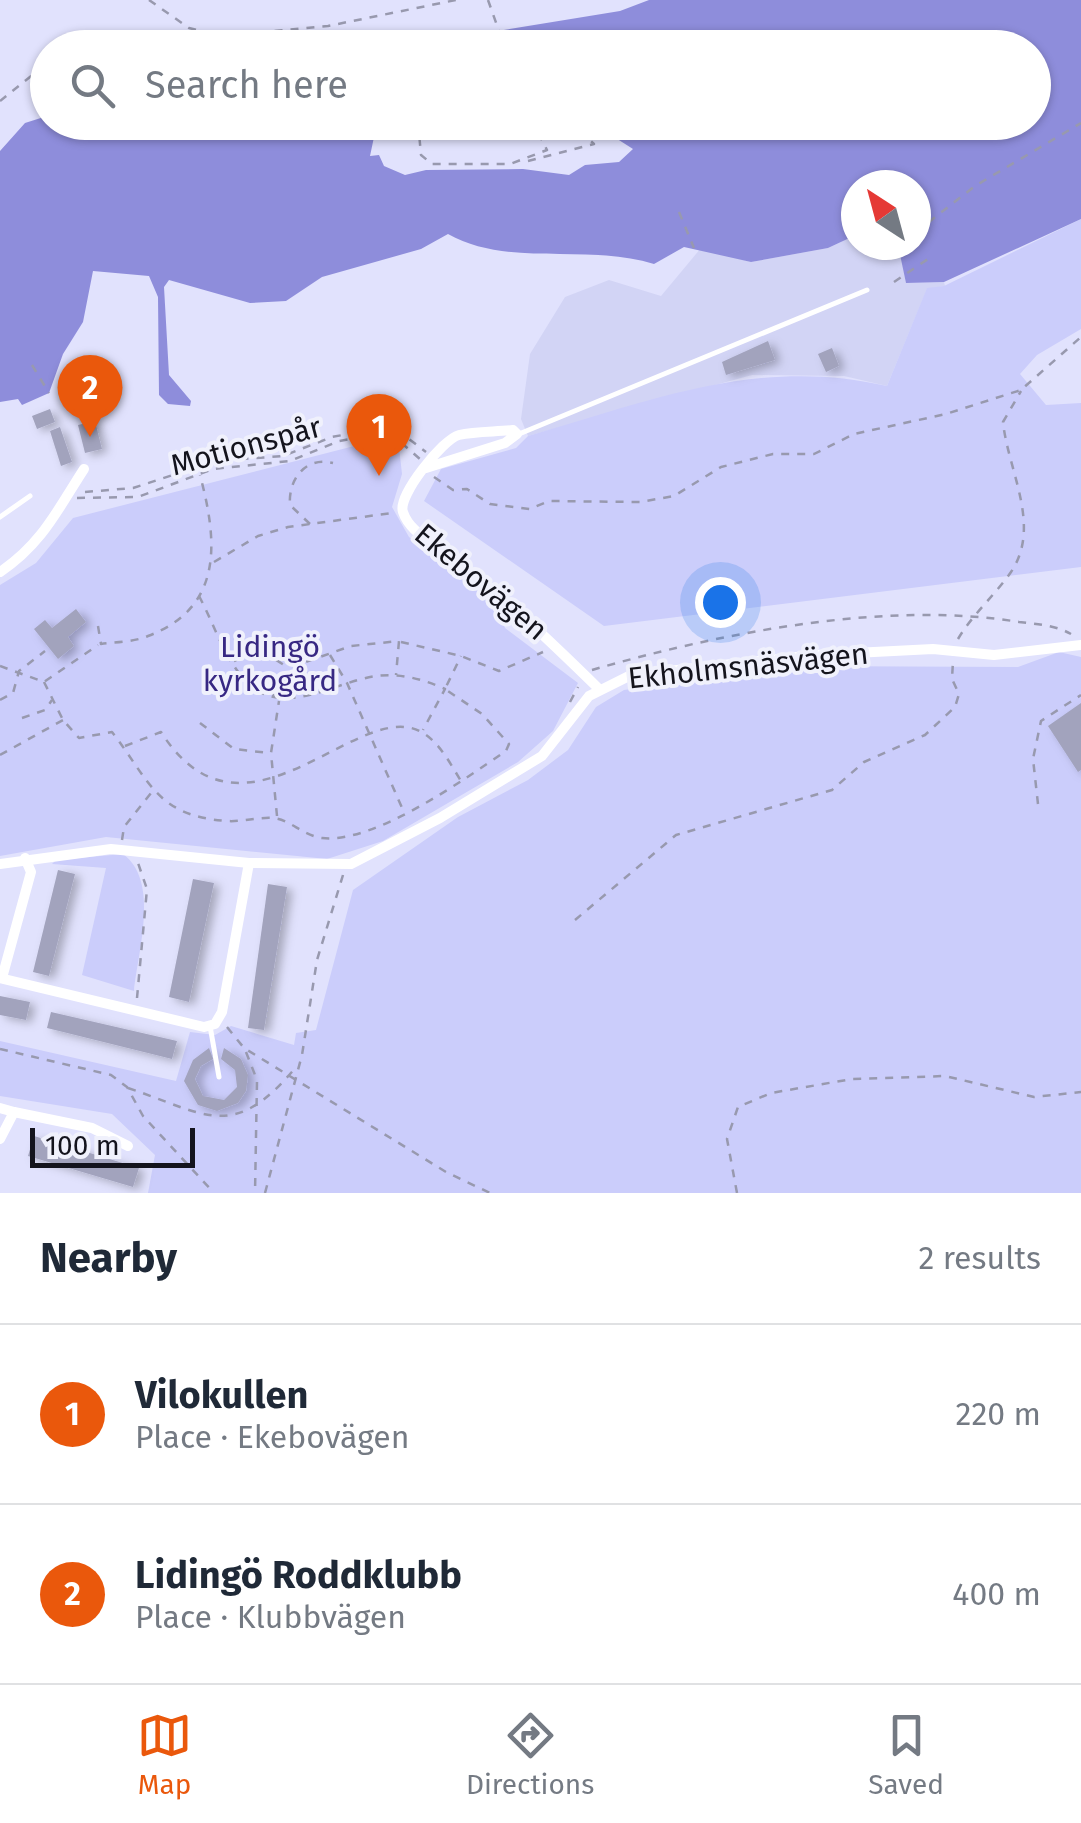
<!DOCTYPE html>
<meta charset="utf-8">
<style>
body{margin:0;font-family:"Fira Sans",sans-serif;background:#f6f6f7;color:#1f2937}
.compass{position:absolute;left:841px;top:170px;width:90px;height:90px;border-radius:50%;background:#fff;box-shadow:0 2px 8px #0004;rotate:324deg}
.scale{position:absolute;left:30px;bottom:25px;width:165px;box-sizing:border-box;padding-left:10px;border:5px solid #14141d;border-top:0;font-size:28px;line-height:35px;white-space:nowrap;color:#14141d;-webkit-text-stroke:8px #f0f1fc;paint-order:stroke}
.you{position:absolute;left:720px;top:602px;width:35px;height:35px;margin:-25px;border:8px solid #fff;border-radius:50%;background:#1a73e8;box-shadow:0 0 0 15px #1a73e833}
.badge{display:grid;place-items:center;width:65px;height:65px;border-radius:50%;background:#ea580c;color:#fff;font-size:32px;font-weight:700}
.pin{position:absolute;translate:-50% -82px;filter:drop-shadow(0 2px 5px #0008)}
.pin::after{content:'';position:absolute;top:52px;width:35px;height:30px;background:inherit;clip-path:polygon(0 0,100% 0,50% 100%)}
.list{margin:0;padding:0;list-style:none}
h2{display:flex;justify-content:space-between;align-items:center;height:130px;margin:0;padding:0 40px;font-size:42px}
h2 small{font-size:32px;font-weight:400;color:#747a83}
.list li{display:grid;grid-template-columns:65px 1fr auto;gap:30px;align-items:center;box-sizing:border-box;height:180px;padding:0 40px;border-top:2px solid #e0e1e3}
.list b{display:block;font-size:38px;white-space:nowrap}
.list p{margin:0;font-size:32px;white-space:nowrap;color:#747a83}
.list em{font-size:32px;font-style:normal;color:#747a83}
.icon{flex:none;width:55px;height:55px;fill:none;stroke:currentColor;stroke-width:2;stroke-linecap:round;stroke-linejoin:round}
.map{position:relative;flex:none;width:1081px;height:1193px;overflow:hidden}
.search{position:absolute;background:#fff;box-shadow:0 2px 8px #0004;left:30px;right:30px;top:30px;height:110px;display:flex;align-items:center;gap:25px;box-sizing:border-box;padding:0 35px;border-radius:55px;color:#747a83;font-size:38px}
.sheet{height:490px;background:#fff}
nav{display:flex;justify-content:space-around;align-items:center;box-sizing:border-box;height:140px;border-top:2px solid #e0e1e3;background:#fff;font-size:28px;color:#747a83}
nav a{display:grid;justify-items:center;gap:5px}
nav .on{color:#ea580c}
.map>svg:first-child{display:block}
.built{fill:#d2d4f5}
.green{fill:#cbcdfb}
.water{fill:#8e8ddb}
.building{fill:#a2a3bd;filter:url(#shadow)}
.lines{fill:none;stroke-linecap:round;stroke-linejoin:round}
.path{stroke:#9899ae;stroke-width:2.5;stroke-dasharray:8 8;stroke-linecap:butt}
.service{stroke:#fff;stroke-width:5}
.minor{stroke:#fff;stroke-width:10}
.labels{text-anchor:middle;dominant-baseline:central;stroke-width:8;stroke-linejoin:round;paint-order:stroke}
.street-label{font-size:30px;fill:#14141d;stroke:#f0f1fc}
.park-label{font-size:30px;fill:#372883;stroke:#f0f1fc}
</style>
<div class="map">
<svg width="1081" height="1193" viewBox="0 0 1081 1193">
<defs>
<filter id="shadow"><feDropShadow dx="5.5" dy="3" stdDeviation="5" flood-color="#0004"/></filter>
</defs>
<rect width="100%" height="100%" fill="#e1e2fd"/>
<path class="built" d="M856,235V245H899L906,283L944,282L945,286L927,289L887,386L844,376L752,375L528,436L521,419L530,354L565,297L609,280L661,296L701,248L751,262L828,248Z"/>
<g class="green">
<path d="M1081,219V329L1037,355L1020,374L1046,405L1081,403V567L604,626L424,501L441,469L516,448L528,436C651,401 758,356 887,386L927,288L944,286Z"/>
<path d="M362,444L399,447L402,474L392,507L409,537L496,600L505,628L578,683L553,731L518,762L383,841L327,859L106,837L0,856V585L36,563L73,518Z"/>
<path d="M1059,652L1081,657V1193H148L155,1155L112,1114L0,1096V1041L176,1081L190,1032L215,1035L231,1026L294,1045L296,1033L316,1030L353,890L458,817L528,780L568,750L596,707L624,690L792,666L1018,667Z"/>
<path d="M123,854C160,881 138,951 134,991L82,975L106,868L52,864L56,860Z"/>
</g>
<path class="water" d="M649,0H1081V219L944,282L906,283L898,245H916V185H856V235L828,248L751,262L684,247L654,264C587,243 508,268 448,234L421,249L322,277L286,301L250,303L169,280L164,287L169,375L191,401L190,406L168,404L159,395L158,297L149,276L93,271L83,322L63,354L49,393L22,405L18,399L0,402V151L25,123L47,116L48,122L377,123L370,156L379,155L384,166L405,175L426,170L523,169L569,175L585,165L619,162L633,149L611,135L604,123L1034,122V48H540C496,44 447,48 399,47L620,11Z"/>
<g class="building">
<path d="M768,341L775,360L726,375L722,362Z"/>
<path d="M832,348L839,366L826,372L818,354Z"/>
<path d="M50,409L55,422L37,429L32,416Z"/>
<path d="M95,421L102,449L85,453L78,425Z"/>
<path d="M60,427L72,462L61,466L50,431Z"/>
<path d="M76,609L86,622L68,637L74,646L58,659L34,629L45,620L52,628Z"/>
<path d="M1081,703V770L1078,772L1048,726Z"/>
<path d="M58,870L75,874L49,976L33,972Z"/>
<path d="M193,879L214,883L189,1002L169,997Z"/>
<path d="M268,884L287,887L264,1030L248,1028Z"/>
<path d="M0,996L30,1002L26,1020L0,1015Z"/>
<path d="M51,1012L177,1041L172,1059L47,1028Z"/>
<path d="M209,1048L213,1059L201,1066L195,1079L203,1096L224,1100L237,1087L235,1070L221,1059L224,1048L241,1059L248,1075L246,1091L238,1103L217,1111L198,1105L184,1081L193,1060Z"/>
<path d="M34,1136L139,1168L133,1187L28,1156Z"/>
</g>
<g class="lines">
<g class="path">
<path d="M149,0L189,28L217,35"/>
<path d="M488,0L505,48"/>
<path d="M198,48L219,36L328,26L456,0"/>
<path d="M0,101L41,68H48"/>
<path d="M418,122L421,155L432,164H510L547,150L533,122"/>
<path d="M528,161L594,144L579,130L557,122"/>
<path d="M679,212L694,248"/>
<path d="M916,232L975,186L1081,123"/>
<path d="M894,282L931,257"/>
<path d="M32,365L49,393"/>
<path d="M434,477L453,490L467,489L490,504L530,509L549,501L640,502L674,496L721,467L773,454H814L854,434L946,414L1021,390L1081,337"/>
<path d="M85,492L133,488L216,461L283,456L332,437L375,429L401,433L426,452"/>
<path d="M77,498L138,497L213,469L290,461L339,441L369,436L397,439L420,459"/>
<path d="M310,524L290,505C288,480 305,456 333,463"/>
<path d="M214,562L258,536L288,527L392,513"/>
<path d="M199,596C212,620 222,651 239,673C276,724 329,683 376,676C400,673 423,679 445,689L423,730"/>
<path d="M98,626L101,644C116,642 134,642 148,636C225,607 217,539 200,475"/>
<path d="M958,639C972,615 995,595 1011,572C1042,526 1008,471 1003,422L1021,391"/>
<path d="M401,642L461,656L499,671L543,652"/>
<path d="M330,655L347,683L403,810"/>
<path d="M234,661L259,649L284,665L300,664L351,646L399,641L396,675"/>
<path d="M0,666L44,682L98,645"/>
<path d="M592,670C720,633 887,600 1019,622C1037,624 1055,625 1071,634"/>
<path d="M44,682L63,720L79,738L112,732C150,781 156,816 227,821C242,822 258,817 273,818C289,819 304,836 322,838C374,844 463,780 506,751L509,744L482,714L445,689L461,656"/>
<path d="M273,697L283,667"/>
<path d="M0,700L13,693L19,671L45,651"/>
<path d="M570,702L578,687"/>
<path d="M22,718L45,710L52,700"/>
<path d="M200,723L234,749L269,753"/>
<path d="M125,746L161,732C245,864 360,693 423,733C440,743 451,765 461,781"/>
<path d="M0,755L63,720"/>
<path d="M1038,804L1033,759L1041,721L1081,695"/>
<path d="M277,816L271,753L279,701"/>
<path d="M122,840L124,827L151,793"/>
<path d="M575,920L676,835L832,790L864,762L925,735L955,707L959,694L952,679L953,661"/>
<path d="M137,998L147,889L138,863"/>
<path d="M227,1027L244,1048L446,1172L490,1193"/>
<path d="M0,1049L111,1075L127,1087L143,1116L214,1193"/>
<path d="M246,1052L257,1080L255,1193"/>
<path d="M128,1088C206,1114 233,1143 296,1067"/>
<path d="M265,1193L302,1055L317,960L343,875"/>
<path d="M737,1193L727,1139L738,1107L771,1093L852,1079L945,1076L1034,1097L1081,1092"/>
</g>
<g class="service">
<path d="M519,434L867,290"/>
<path d="M0,517L30,496"/>
<path d="M210,1026L219,1077"/>
</g>
<g class="minor">
<path d="M426,468L505,443L517,434L513,430C496,432 476,431 459,435C443,439 397,496 403,512C409,530 427,539 441,550C499,592 547,638 598,688"/>
<path d="M0,572C42,544 58,509 84,469"/>
<path d="M0,864L111,849L249,863L351,864L440,818L542,756L589,696L631,675L815,655L933,649L994,655L1081,645"/>
<path d="M0,978L204,1027L215,1024L222,1012L249,863"/>
<path d="M2,978L31,872L25,858"/>
<path d="M0,1108L14,1112L0,1139"/>
<path d="M14,1112L92,1128L128,1146"/>
</g>
</g>
<g class="labels">
<g class="street-label">
<text transform="translate(246 446) rotate(-15)">Motionspår</text>
<text transform="translate(481 582) rotate(40)">Ekebovägen</text>
<text transform="translate(748 666) rotate(-6)">Ekholmsnäsvägen</text>
</g>
<g class="park-label">
<text x="270" y="647">Lidingö<tspan x="270" dy="34">kyrkogård</tspan></text>
</g>
</g>
</svg>
<svg class="compass" viewBox="-18 -18 36 36"><path d="M0-13l5 13h-10z" fill="#e53935"/><path d="M0 13l5-13h-10z" fill="#747a83"/></svg>
<div class="scale">100 m</div>
<div class="you"></div>
<div class="pin badge" style="left:379px;top:476px">1</div>
<div class="pin badge" style="left:90px;top:437px">2</div>
<div class="search"><svg class="icon" aria-label="search" viewBox="0 0 24 24"><circle cx="10" cy="10" r="6"/><path d="M15 15l6 6"/></svg>Search here</div>
</div>
<section class="sheet">
<h2>Nearby<small>2 results</small></h2>
<ul class="list">
<li><span class="badge">1</span><div><b>Vilokullen</b><p>Place · Ekebovägen</p></div><em>220 m</em></li>
<li><span class="badge">2</span><div><b>Lidingö Roddklubb</b><p>Place · Klubbvägen</p></div><em>400 m</em></li>
</ul>
</section>
<nav>
<a class="on"><svg class="icon" aria-label="map" viewBox="0 0 24 24"><path d="M3 6l6-2 6 2 6-2v14l-6 2-6-2-6 2zM9 4v14M15 6v14"/></svg>Map</a>
<a><svg class="icon" aria-label="directions" viewBox="0 0 24 24"><path d="M12 3l9 9-9 9-9-9zM9 14v-3h6M13 9l2 2-2 2"/></svg>Directions</a>
<a><svg class="icon" aria-label="saved" viewBox="0 0 24 24"><path d="M7 4h10v16l-5-4-5 4z"/></svg>Saved</a>
</nav>
